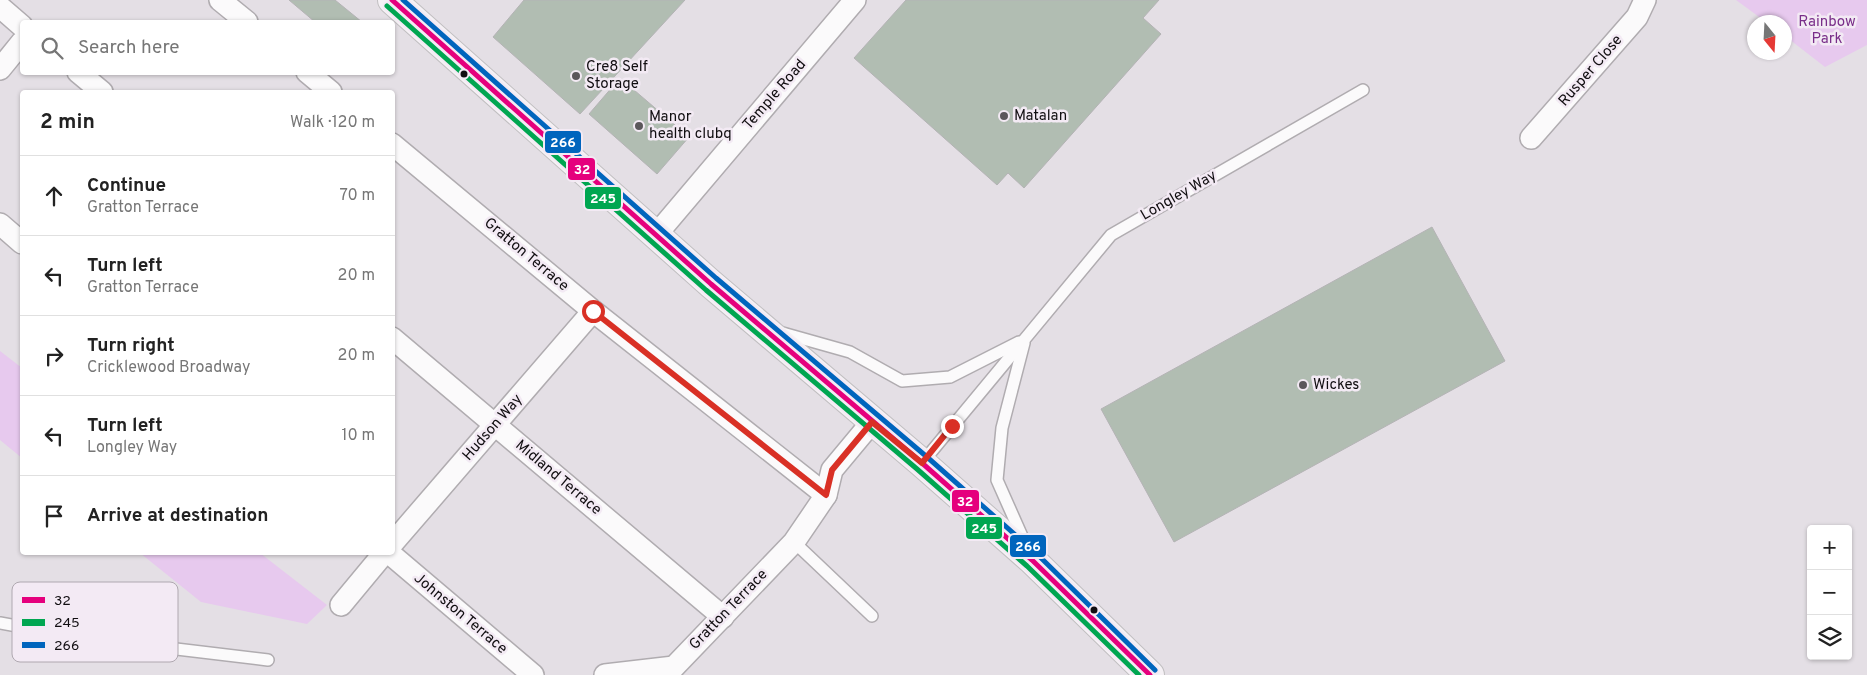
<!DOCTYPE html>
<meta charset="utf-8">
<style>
body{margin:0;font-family:Overpass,sans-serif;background:#f2f2f2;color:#222}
.controls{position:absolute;right:15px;bottom:15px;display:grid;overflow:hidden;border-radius:5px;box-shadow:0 1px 4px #0004}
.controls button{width:45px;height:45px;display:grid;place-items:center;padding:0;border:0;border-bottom:1px solid #e0e0e0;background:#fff;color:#222;font:25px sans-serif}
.compass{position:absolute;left:1747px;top:15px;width:45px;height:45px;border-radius:50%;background:#fff;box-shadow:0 1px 4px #0004;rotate:162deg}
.stop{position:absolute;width:15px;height:15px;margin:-11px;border:4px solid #d93025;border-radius:50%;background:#fff}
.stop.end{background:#d93025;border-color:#fff;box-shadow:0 1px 5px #0008}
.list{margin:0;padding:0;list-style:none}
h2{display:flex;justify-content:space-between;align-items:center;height:65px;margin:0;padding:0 20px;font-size:21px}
h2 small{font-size:16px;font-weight:400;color:#767676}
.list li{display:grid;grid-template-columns:32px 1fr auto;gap:15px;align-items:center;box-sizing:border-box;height:80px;padding:0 20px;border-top:1px solid #e0e0e0}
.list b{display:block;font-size:19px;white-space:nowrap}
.list p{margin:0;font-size:16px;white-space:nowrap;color:#767676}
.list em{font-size:16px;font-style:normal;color:#767676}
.icon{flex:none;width:28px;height:28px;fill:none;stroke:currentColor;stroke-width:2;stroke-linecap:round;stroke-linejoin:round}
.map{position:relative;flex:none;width:1867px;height:675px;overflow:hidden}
.search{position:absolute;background:#fff;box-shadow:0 1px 4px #0004;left:20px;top:20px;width:375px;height:55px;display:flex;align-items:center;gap:12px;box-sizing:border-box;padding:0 18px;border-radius:5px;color:#767676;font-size:19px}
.panel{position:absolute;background:#fff;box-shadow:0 1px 4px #0004;left:20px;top:90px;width:375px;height:465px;border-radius:5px}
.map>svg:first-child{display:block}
.green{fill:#e7c9ee}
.building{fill:#b1bdb2;stroke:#b4b3b5}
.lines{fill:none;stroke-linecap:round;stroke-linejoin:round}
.lane-casing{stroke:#b0acb0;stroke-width:14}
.street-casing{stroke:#b0acb0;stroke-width:24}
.primary-casing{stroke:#c1bfc1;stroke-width:30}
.lane{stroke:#fbfafb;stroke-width:11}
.street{stroke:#fbfafb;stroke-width:21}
.primary{stroke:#f5f1f5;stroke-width:28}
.bus-1-casing{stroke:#f3eaf4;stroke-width:9}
.bus-2-casing{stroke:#f3eaf4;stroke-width:9}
.bus-3-casing{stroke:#f3eaf4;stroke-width:9}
.bus-1{stroke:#e5007d;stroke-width:5}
.bus-2{stroke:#00a651;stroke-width:5}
.bus-3{stroke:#0065bd;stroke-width:5}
.route{stroke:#d93025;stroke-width:6}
.bus-dot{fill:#110e11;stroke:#f3eaf4;stroke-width:2}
.poi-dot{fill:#5b575b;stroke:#f3eaf4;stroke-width:2}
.labels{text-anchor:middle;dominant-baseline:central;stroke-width:5;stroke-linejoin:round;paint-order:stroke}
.park-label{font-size:15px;fill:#792e89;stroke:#f3eaf4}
.poi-label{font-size:15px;fill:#110e11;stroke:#f3eaf4;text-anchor:start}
.street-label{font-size:15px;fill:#110e11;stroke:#f3eaf4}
.key{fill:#f3eaf4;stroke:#afa8b0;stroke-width:1}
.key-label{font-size:14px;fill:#110e11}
.line-badge{stroke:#f3eaf4;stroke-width:2}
.badge-label{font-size:14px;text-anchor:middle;font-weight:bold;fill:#fff}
</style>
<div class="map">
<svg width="1867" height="675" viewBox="0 0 1867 675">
<rect width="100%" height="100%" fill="#e4dfe5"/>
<g class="green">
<path d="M1736,0H1867V45L1825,67L1785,36L1784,22H1766Z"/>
<path d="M0,351L22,368V458L0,440Z"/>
<path d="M140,553H260L327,605L307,624L201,602Z"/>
</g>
<g class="building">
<path d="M289,0H335L362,22H315Z"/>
<path d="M524,0H685L580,114L493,37Z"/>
<path d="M906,0H1159L1143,18L1161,34L1024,188L1008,173L997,185L854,58Z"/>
<path d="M620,78L689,137L657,174L589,114Z"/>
<path d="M1432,227L1505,361L1174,542L1101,409Z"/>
</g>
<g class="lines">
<defs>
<g id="lane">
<path d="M779,332L850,352L902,381L950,377L1019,342"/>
<path d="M1024,343L1002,428L997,480L1025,543"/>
<path d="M922,463L1111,235L1363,90"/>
<path d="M794,542L872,616"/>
<path d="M0,623L76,637L268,660"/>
</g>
<g id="street">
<path d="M220,0L247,22"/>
<path d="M0,7L22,26"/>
<path d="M0,69L22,42"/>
<path d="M78,72L102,92"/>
<path d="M307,72L331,92"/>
<path d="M1531,138L1637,17L1645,0"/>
<path d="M392,144L593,311L826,495"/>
<path d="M0,224L22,243"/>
<path d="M656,235L855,0"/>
<path d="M392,338L723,617"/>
<path d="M392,544L593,311"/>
<path d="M388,552L533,675"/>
<path d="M341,605L385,552"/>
<path d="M605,675L674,667L794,542L826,495L832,470L872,422"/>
</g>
<path id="primary" d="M392,0L711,284L922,463L1032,560L1150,675"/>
</defs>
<use href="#lane" class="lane-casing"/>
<use href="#street" class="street-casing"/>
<use href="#primary" class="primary-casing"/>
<use href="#lane" class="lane"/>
<use href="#street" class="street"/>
<use href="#primary" class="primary"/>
<defs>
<path id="bus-1" d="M392,0L711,284L922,463L1032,560L1150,675"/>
<path id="bus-2" d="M387,6L706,290L917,469L1027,566L1139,675"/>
<path id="bus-3" d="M403,0L716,278L927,457L1037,554L1155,670"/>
</defs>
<use href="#bus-1" class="bus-1-casing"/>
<use href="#bus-2" class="bus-2-casing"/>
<use href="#bus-3" class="bus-3-casing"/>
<use href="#bus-1" class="bus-1"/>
<use href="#bus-2" class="bus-2"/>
<use href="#bus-3" class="bus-3"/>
</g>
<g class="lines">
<path class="route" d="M593,311L826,495L832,470L872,422L922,463L952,426"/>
</g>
<g class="bus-dot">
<circle cx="464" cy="74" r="4.5"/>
<circle cx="1094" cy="610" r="4.5"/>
</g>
<g class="poi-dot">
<circle cx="576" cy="76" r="5"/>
<circle cx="1004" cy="116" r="5"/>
<circle cx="639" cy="126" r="5"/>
<circle cx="1303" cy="385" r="5"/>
</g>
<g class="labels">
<g class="park-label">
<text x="1827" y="22">Rainbow<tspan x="1827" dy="17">Park</tspan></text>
</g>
<g class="poi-label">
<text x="586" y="67">Cre8 Self<tspan x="586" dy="17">Storage</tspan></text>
<text x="1014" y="116">Matalan</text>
<text x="649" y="117">Manor<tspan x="649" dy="17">health clubq</tspan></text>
<text x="1313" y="385">Wickes</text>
</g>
<g class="street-label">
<text transform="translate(1591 71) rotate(-49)">Rusper Close</text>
<text transform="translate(775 95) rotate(-49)">Temple Road</text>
<text transform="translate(1179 196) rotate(-30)">Longley Way</text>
<text transform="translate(526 255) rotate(40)">Gratton Terrace</text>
<text transform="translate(493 428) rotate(-49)">Hudson Way</text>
<text transform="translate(558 478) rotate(40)">Midland Terrace</text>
<text transform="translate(729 610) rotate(-46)">Gratton Terrace</text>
<text transform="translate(460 614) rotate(40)">Johnston Terrace</text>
</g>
</g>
<rect x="12" y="582" width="166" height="80" rx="8" class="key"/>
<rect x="22" y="597" width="23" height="6" fill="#e5007d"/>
<rect x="22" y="619" width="23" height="7" fill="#00a651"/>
<rect x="22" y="642" width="23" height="6" fill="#0065bd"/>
<g class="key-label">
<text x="54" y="605">32</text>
<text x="54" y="627">245</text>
<text x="54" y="650">266</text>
</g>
<g class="line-badge">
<rect x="544" y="130" width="38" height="24" rx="5" fill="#0065bd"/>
<rect x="567" y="157" width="29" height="24" rx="5" fill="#e5007d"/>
<rect x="584" y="186" width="38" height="24" rx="5" fill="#00a651"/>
<rect x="951" y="489" width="29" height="24" rx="5" fill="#e5007d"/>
<rect x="965" y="516" width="38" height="24" rx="5" fill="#00a651"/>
<rect x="1009" y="534" width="38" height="24" rx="5" fill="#0065bd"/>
</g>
<g class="badge-label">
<text x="563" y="147">266</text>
<text x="582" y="174">32</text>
<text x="603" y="203">245</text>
<text x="965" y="506">32</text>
<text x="984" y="533">245</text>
<text x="1028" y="551">266</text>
</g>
</svg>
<div class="controls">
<button>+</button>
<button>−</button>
<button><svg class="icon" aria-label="layers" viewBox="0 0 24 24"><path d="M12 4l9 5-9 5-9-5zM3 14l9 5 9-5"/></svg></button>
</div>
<svg class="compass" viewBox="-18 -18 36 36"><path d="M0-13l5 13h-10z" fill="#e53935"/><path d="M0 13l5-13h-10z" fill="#767676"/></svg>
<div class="stop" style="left:593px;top:311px"></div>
<div class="stop end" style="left:952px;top:426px"></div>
<div class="search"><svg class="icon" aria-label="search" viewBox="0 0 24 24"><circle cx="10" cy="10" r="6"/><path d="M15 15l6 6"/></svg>Search here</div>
<section class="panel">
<h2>2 min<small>Walk · 120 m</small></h2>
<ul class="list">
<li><svg class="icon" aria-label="ahead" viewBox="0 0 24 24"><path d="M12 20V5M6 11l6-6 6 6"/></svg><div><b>Continue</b><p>Gratton Terrace</p></div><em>70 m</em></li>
<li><svg class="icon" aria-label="left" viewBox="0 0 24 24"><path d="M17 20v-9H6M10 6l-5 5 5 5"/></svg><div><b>Turn left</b><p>Gratton Terrace</p></div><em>20 m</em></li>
<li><svg class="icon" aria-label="right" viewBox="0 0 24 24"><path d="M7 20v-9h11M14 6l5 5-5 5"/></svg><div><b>Turn right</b><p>Cricklewood Broadway</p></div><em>20 m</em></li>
<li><svg class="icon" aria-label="left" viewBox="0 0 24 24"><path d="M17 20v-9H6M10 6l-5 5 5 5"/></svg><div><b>Turn left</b><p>Longley Way</p></div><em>10 m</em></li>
<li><svg class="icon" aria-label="arrive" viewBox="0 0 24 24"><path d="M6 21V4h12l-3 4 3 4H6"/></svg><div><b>Arrive at destination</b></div></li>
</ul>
</section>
</div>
